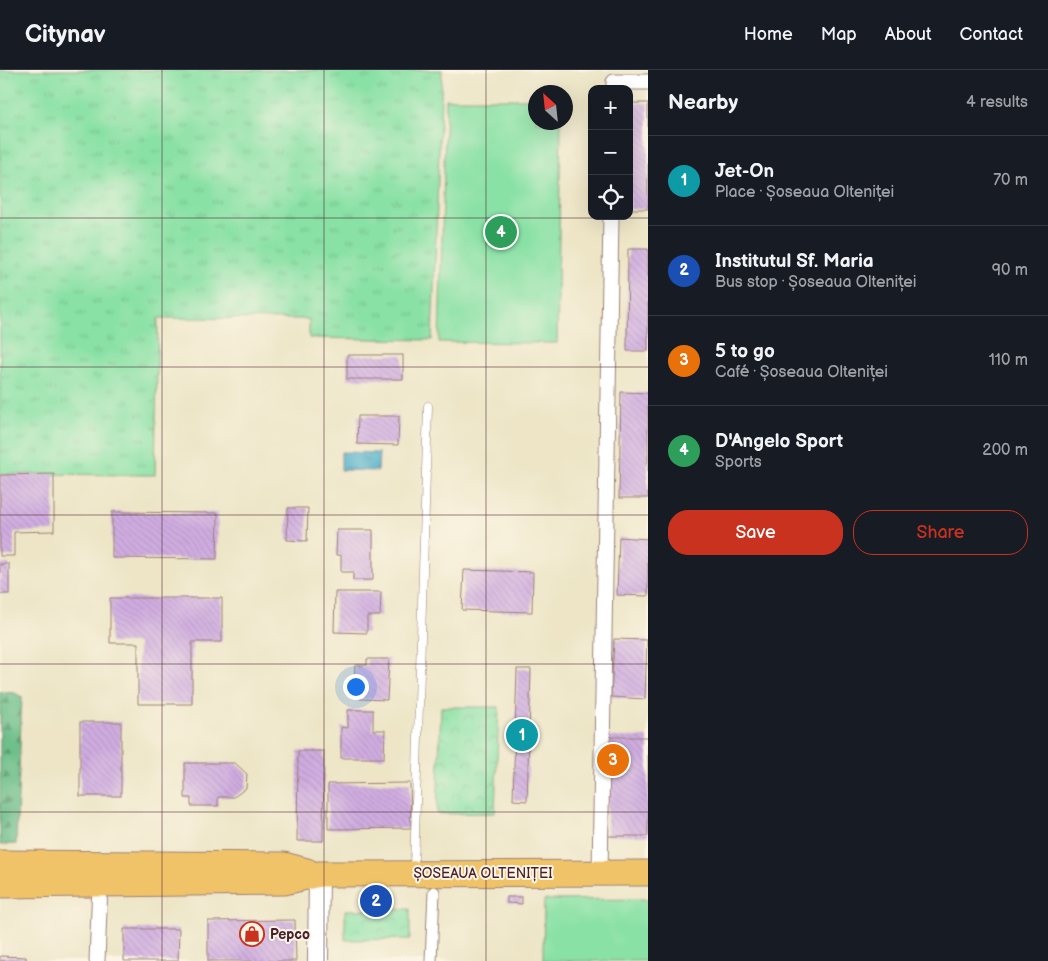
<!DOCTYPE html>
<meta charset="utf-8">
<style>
body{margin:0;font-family:"Balsamiq Sans",sans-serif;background:#20242c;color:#f1f3f6}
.controls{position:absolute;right:15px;top:15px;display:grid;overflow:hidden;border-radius:10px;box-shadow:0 5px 20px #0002}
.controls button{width:45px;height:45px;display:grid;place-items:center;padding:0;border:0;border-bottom:1px solid #363941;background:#171b24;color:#f1f3f6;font:25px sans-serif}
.compass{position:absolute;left:528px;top:15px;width:45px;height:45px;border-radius:50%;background:#171b24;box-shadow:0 5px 20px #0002;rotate:333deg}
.you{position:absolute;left:355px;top:616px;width:18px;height:18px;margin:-12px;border:4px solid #fff;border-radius:50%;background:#1a73e8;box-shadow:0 0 0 8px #1a73e833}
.badge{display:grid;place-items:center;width:32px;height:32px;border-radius:50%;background:#c8321e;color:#fff;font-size:16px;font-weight:700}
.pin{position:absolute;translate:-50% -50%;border:2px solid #fff;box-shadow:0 1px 5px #0006}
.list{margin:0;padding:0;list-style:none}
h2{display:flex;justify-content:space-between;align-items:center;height:65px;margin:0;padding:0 20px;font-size:21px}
h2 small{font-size:16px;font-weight:400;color:#9ea1a6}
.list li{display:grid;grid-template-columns:32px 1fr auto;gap:15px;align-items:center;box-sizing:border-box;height:90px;padding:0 20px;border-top:1px solid #363941}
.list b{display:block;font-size:19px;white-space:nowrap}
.list p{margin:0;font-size:16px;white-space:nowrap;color:#9ea1a6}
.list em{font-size:16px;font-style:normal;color:#9ea1a6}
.actions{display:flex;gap:10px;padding:15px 20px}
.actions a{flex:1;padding:11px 0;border:1px solid #c8321e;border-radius:20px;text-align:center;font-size:18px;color:#c8321e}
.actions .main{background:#c8321e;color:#fff}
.icon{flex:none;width:28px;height:28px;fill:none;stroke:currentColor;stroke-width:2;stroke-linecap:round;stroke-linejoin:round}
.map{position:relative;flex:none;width:648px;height:891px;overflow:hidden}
header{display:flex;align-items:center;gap:30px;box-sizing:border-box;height:70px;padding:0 25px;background:#171b24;border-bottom:1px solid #363941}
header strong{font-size:24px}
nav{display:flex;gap:28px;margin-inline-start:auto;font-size:18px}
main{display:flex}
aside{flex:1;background:#171b24}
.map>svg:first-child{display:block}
.grass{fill:url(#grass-tufts);stroke:#6a8068}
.forest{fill:url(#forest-firs);stroke:#5c6f5a}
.park{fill:url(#park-crowns);stroke:#6a8068}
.garden{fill:#89e1a5;stroke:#6a8068}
.water{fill:url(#water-ripples);stroke:#4a667a}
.building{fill:url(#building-back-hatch)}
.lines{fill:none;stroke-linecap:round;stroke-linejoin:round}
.service-casing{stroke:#9c8278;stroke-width:9}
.pedestrian-casing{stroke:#9c8278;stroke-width:13}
.minor-casing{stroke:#9c8278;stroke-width:17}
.tertiary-casing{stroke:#9c8278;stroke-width:22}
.primary-casing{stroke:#9c8278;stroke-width:27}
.service{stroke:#fff;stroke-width:8}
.pedestrian{stroke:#fff;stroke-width:11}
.minor{stroke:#fff;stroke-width:15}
.tertiary{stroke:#fff;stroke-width:20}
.primary{stroke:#f1c369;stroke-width:25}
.grid{fill:none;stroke:#4a1f2b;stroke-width:1;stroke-opacity:0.55}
.labels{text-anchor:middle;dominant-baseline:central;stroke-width:4;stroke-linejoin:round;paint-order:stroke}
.street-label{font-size:14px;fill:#4a1f2b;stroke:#fcf5e5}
.poi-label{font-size:14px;font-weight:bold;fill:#4a1f2b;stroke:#fcf5e5;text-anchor:start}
</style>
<header>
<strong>Citynav</strong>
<nav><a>Home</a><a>Map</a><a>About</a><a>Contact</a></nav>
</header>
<main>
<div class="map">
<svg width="648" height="891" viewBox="0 0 648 891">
<defs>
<pattern id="grass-tufts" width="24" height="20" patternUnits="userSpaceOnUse" patternTransform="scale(1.25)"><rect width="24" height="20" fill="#89e1a5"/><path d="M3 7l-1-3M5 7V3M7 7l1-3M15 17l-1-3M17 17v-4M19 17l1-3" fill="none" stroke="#78c18e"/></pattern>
<pattern id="forest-firs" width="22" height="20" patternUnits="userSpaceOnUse" patternTransform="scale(1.25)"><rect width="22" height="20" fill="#6ebf8a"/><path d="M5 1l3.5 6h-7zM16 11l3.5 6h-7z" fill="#5c9b71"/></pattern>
<pattern id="park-crowns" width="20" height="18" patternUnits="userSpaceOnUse" patternTransform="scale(1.25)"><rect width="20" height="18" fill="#89e1a5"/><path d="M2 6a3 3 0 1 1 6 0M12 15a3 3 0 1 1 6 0" fill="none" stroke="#78c18e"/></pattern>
<pattern id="water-ripples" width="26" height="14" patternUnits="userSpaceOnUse" patternTransform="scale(1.25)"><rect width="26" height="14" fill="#4aadc9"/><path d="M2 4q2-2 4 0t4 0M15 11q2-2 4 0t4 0" fill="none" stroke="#408ca3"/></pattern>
<pattern id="building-back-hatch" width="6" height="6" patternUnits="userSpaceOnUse" patternTransform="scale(1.25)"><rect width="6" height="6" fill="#d0ade1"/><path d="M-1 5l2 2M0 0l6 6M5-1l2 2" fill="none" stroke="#b494c1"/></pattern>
</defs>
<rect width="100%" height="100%" fill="#fcf5e5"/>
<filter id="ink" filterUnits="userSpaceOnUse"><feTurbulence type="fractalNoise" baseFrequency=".02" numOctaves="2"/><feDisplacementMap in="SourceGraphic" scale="10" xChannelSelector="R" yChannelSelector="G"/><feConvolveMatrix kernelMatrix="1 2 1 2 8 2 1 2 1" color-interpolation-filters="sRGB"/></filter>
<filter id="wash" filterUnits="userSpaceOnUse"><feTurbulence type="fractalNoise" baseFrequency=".0096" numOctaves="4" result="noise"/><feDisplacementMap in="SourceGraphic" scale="20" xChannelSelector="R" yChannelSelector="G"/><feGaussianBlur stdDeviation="1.12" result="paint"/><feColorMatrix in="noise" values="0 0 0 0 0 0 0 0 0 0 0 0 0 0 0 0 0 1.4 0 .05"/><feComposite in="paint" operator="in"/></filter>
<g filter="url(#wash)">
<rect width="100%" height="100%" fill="#ede5c6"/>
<path class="grass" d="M0,0H442L432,270L309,268V249L158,248L155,405L0,404Z"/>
<path class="forest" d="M0,622L15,623L22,627L16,774L0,775Z"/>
<g class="park">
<path d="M441,637H499L495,743L437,744Z"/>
<path d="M410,839V869L345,870V840Z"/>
</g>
<g class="garden">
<path d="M446,29H535L536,52L561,53L557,273L439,272Z"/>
<path d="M648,829V891H543L544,830Z"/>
</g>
<path class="water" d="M341,382L379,383L378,401L341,400Z"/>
<g id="blocks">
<g class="building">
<path d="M629,33H648V139H630Z"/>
<path d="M628,179H648V281H627Z"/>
<rect x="347" y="285" width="56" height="24"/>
<path d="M621,322L648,323V428H619Z"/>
<path d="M358,346H399L398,375L357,374Z"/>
<path d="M54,404V461L14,462V486H0V405Z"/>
<path d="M288,438H308L307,471L287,470Z"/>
<path d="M112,442L218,443L217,489L112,488Z"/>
<path d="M337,460H373V510H353V502H341V485H336Z"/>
<path d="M619,467L648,469V526L617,525Z"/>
<rect x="0" y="494" width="9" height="30"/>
<path d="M464,500L533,502L532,542L462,540Z"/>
<path d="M335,522H381L380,546H367V563L334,562Z"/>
<path d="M110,528H222V572H192V634H138V573H110Z"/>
<path d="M614,569L647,570L645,629L611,627Z"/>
<path d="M367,589H389L387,630L360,629V611H354L355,595H367Z"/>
<path d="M517,599H531L527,731L513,730Z"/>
<path d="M348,640H373V660H385L384,688H341V657L348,658Z"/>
<rect x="80" y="652" width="41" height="74"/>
<rect x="607" y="667" width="41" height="99"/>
<path d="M298,681H324L323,771H297Z"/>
<path d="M185,693H235L247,704L246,718L234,727H218V736H191V728H185Z"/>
<path d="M410,713L411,758L328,759V714Z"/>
<path d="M507,827H522V834L507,833Z"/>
<path d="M295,850L296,891H208V851Z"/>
<path d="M124,859H179L178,891H124Z"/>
<path d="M0,886L26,887V891H0Z"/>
</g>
</g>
</g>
<g filter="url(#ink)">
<use href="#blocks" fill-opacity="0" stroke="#9c8278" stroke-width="1"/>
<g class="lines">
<defs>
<path id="service" d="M414,799L428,336"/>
<path id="pedestrian" d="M431,891L434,822"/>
<g id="minor">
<path d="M614,19V12H648"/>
<path d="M600,803L611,146"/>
<path d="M97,891L100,815"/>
</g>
<path id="tertiary" d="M318,891L319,804"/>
<g id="primary">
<path d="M0,793L284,795L307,801"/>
<path d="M0,815L284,812L319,804L648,803"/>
</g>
</defs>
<use href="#service" class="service-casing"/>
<use href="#pedestrian" class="pedestrian-casing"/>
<use href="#minor" class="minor-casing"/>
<use href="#tertiary" class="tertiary-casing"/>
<use href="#primary" class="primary-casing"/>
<use href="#service" class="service"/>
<use href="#pedestrian" class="pedestrian"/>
<use href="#minor" class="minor"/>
<use href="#tertiary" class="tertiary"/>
<use href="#primary" class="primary"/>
</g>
</g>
<path class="grid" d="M162,0V891M324,0V891M486,0V891M0,148H648M0,297H648M0,445H648M0,594H648M0,742H648"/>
<defs>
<symbol id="shop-ring" viewBox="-11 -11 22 22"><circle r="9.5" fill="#fcf5e5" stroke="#c8321e" stroke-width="1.5"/><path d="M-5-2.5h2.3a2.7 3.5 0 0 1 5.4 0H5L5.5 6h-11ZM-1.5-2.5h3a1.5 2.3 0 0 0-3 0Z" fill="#c8321e"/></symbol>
</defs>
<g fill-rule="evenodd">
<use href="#shop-ring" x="238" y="850" width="28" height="28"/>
</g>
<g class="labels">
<g class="street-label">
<text x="483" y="803">ȘOSEAUA OLTENIȚEI</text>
</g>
<g class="poi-label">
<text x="270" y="864">Pepco</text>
</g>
</g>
</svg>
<div class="controls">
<button>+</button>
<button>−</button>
<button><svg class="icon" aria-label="locate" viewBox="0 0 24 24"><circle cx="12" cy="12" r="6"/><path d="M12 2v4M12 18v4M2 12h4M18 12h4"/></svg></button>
</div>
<svg class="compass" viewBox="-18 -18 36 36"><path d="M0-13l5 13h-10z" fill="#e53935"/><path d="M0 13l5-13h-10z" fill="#9ea1a6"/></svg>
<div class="you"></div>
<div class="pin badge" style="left:522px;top:665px;background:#0f9aa8">1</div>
<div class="pin badge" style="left:376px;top:831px;background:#1a4fb4">2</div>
<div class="pin badge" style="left:613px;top:690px;background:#e8710a">3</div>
<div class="pin badge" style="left:501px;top:162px;background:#2e9e5b">4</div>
</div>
<aside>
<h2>Nearby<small>4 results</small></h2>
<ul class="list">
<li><span class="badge" style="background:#0f9aa8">1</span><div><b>Jet-On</b><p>Place · Șoseaua Olteniței</p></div><em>70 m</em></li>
<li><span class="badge" style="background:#1a4fb4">2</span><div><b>Institutul Sf. Maria</b><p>Bus stop · Șoseaua Olteniței</p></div><em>90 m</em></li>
<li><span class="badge" style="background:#e8710a">3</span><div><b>5 to go</b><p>Café · Șoseaua Olteniței</p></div><em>110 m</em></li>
<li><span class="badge" style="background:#2e9e5b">4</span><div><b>D'Angelo Sport</b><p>Sports</p></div><em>200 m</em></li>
</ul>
<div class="actions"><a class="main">Save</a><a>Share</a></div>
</aside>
</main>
